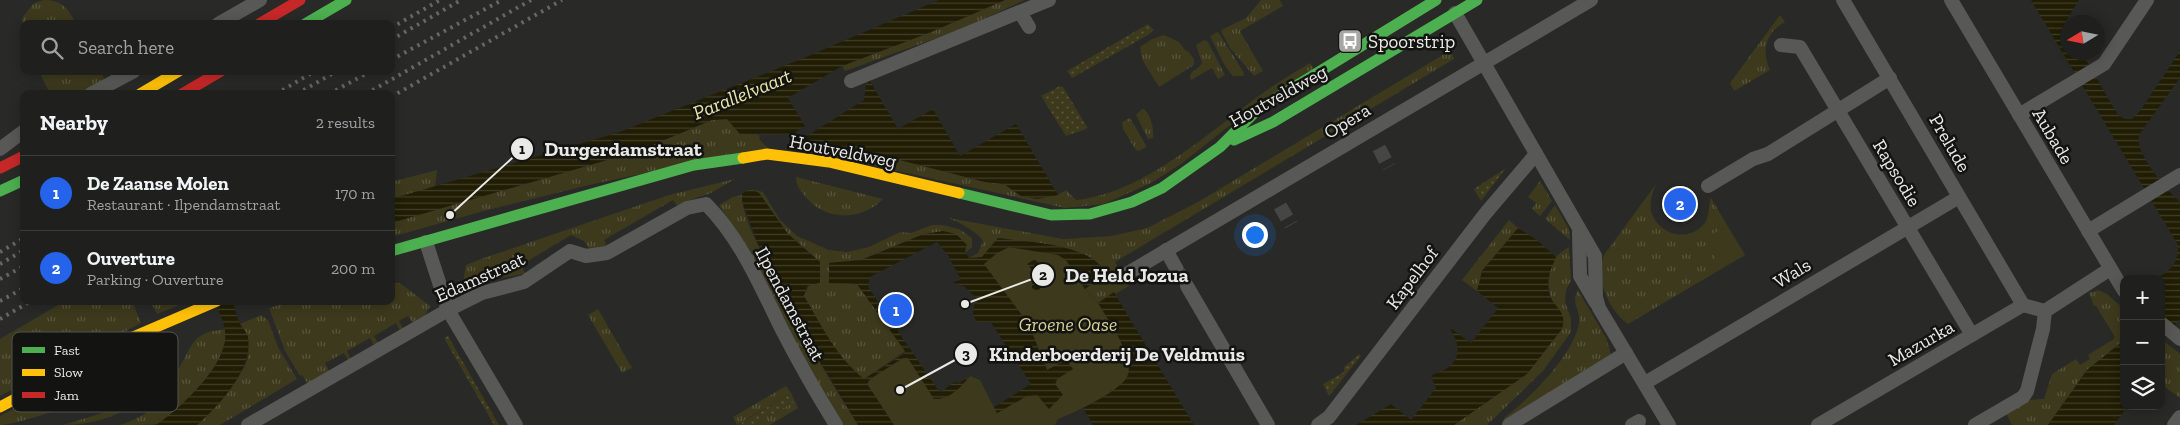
<!DOCTYPE html>
<meta charset="utf-8">
<style>
body{margin:0;font-family:"Zilla Slab",serif;background:#2c2c2a;color:#f1f3f6}
.controls{position:absolute;right:15px;bottom:15px;display:grid;overflow:hidden;border-radius:10px;box-shadow:0 2px 12px #0003}
.controls button{width:45px;height:45px;display:grid;place-items:center;padding:0;border:0;border-bottom:1px solid #3c3d3b;background:#1f1f1d;color:#f1f3f6;font:25px sans-serif}
.compass{position:absolute;left:2060px;top:15px;width:45px;height:45px;border-radius:50%;background:#1f1f1d;box-shadow:0 2px 12px #0003;rotate:260deg}
.you{position:absolute;left:1254px;top:234px;width:18px;height:18px;margin:-12px;border:4px solid #fff;border-radius:50%;background:#1a73e8;box-shadow:0 0 0 8px #1a73e833}
.badge{display:grid;place-items:center;width:32px;height:32px;border-radius:50%;background:#2563eb;color:#fff;font-size:16px;font-weight:700}
.pin{position:absolute;translate:-50% -50%;border:2px solid #fff;box-shadow:0 1px 5px #0006}
.list{margin:0;padding:0;list-style:none}
h2{display:flex;justify-content:space-between;align-items:center;height:65px;margin:0;padding:0 20px;font-size:21px}
h2 small{font-size:16px;font-weight:400;color:#a1a2a4}
.list li{display:grid;grid-template-columns:32px 1fr auto;gap:15px;align-items:center;box-sizing:border-box;height:75px;padding:0 20px;border-top:1px solid #3c3d3b}
.list b{display:block;font-size:19px;white-space:nowrap}
.list p{margin:0;font-size:16px;white-space:nowrap;color:#a1a2a4}
.list em{font-size:16px;font-style:normal;color:#a1a2a4}
.icon{flex:none;width:28px;height:28px;fill:none;stroke:currentColor;stroke-width:2;stroke-linecap:round;stroke-linejoin:round}
.map{position:relative;flex:none;width:2180px;height:425px;overflow:hidden}
.search{position:absolute;background:#1f1f1d;box-shadow:0 2px 12px #0003;left:20px;top:20px;width:375px;height:55px;display:flex;align-items:center;gap:12px;box-sizing:border-box;padding:0 18px;border-radius:10px;color:#a1a2a4;font-size:19px}
.panel{position:absolute;background:#1f1f1d;box-shadow:0 2px 12px #0003;left:20px;top:90px;width:375px;height:215px;border-radius:10px}
.map>svg:first-child{display:block}
.grass{fill:url(#grass-tufts)}
.park{fill:#3c391d}
.garden{fill:url(#garden-dots)}
.water{fill:url(#water-rules)}
.lines{fill:none;stroke-linecap:round;stroke-linejoin:round}
.street-tunnel{stroke:#464644;stroke-width:14;stroke-dasharray:14 7;stroke-linecap:butt}
.street{stroke:#585857;stroke-width:14}
.fast{stroke:#4caf50;stroke-width:11}
.slow{stroke:#ffc107;stroke-width:11}
.jam{stroke:#c62828;stroke-width:11}
.rail{stroke:#666664;stroke-width:4;stroke-dasharray:2.5 5;stroke-linecap:butt}
.labels{text-anchor:middle;dominant-baseline:central;stroke-width:5;stroke-linejoin:round;paint-order:stroke}
.poi-label{font-size:19px;fill:#e9e9e6;stroke:#131311;text-anchor:start}
.street-label{font-size:19px;fill:#e9e9e6;stroke:#131311}
.park-label{font-size:19px;font-style:italic;fill:#d9d396;stroke:#131311}
.water-label{font-size:20px;font-style:italic;fill:#ece7a9;stroke:#131311}
.key{fill:#131311;stroke:#535351;stroke-width:1}
.key-label{font-size:14px;fill:#e9e9e6}
.leader{fill:none;stroke:#e9e9e6;stroke-width:2}
.callout-dot{fill:#e9e9e6;stroke:#131311;stroke-width:2}
.mark-label{font-size:15px;text-anchor:middle;font-weight:bold;fill:#111}
.callout-label{font-size:20px;text-anchor:middle;font-weight:bold;fill:#e9e9e6;stroke:#131311;stroke-width:5;stroke-linejoin:round;paint-order:stroke}
</style>
<div class="map">
<svg width="2180" height="425" viewBox="0 0 2180 425">
<defs>
<pattern id="grass-tufts" width="24" height="20" patternUnits="userSpaceOnUse" patternTransform="scale(1.25)"><rect width="24" height="20" fill="#3c391d"/><path d="M3 7l-1-3M5 7V3M7 7l1-3M15 17l-1-3M17 17v-4M19 17l1-3" fill="none" stroke="#58563e"/></pattern>
<pattern id="garden-dots" width="8" height="8" patternUnits="userSpaceOnUse" patternTransform="scale(1.25)"><rect width="8" height="8" fill="#3c391d"/><path d="M2 2h.1M6 6h.1" fill="none" stroke="#58563e" stroke-width="1.8" stroke-linecap="round"/></pattern>
<pattern id="water-rules" width="6" height="5" patternUnits="userSpaceOnUse" patternTransform="scale(1.25)"><rect width="6" height="5" fill="#201d04"/><path d="M0 2.5h6" fill="none" stroke="#403e29"/></pattern>
</defs>
<rect width="100%" height="100%" fill="#292927"/>
<g class="grass">
<path d="M44,0C62,0 69,9 76,24H24V35L22,18L34,3Z"/>
<path d="M1005,0H1025L959,30L845,71L842,66L931,32Z"/>
<path d="M1261,0H1280L1283,6L1240,31L1263,71L1254,76L1230,48L1221,31L1223,29L1246,18Z"/>
<path d="M1780,15L1785,22C1766,32 1761,51 1770,70L1734,91L1730,83Z"/>
<path d="M1218,32L1243,71L1244,76H1233L1225,66L1210,36Z"/>
<path d="M1164,35L1179,42L1185,50L1189,52L1194,59V65L1159,87L1143,61L1140,47L1152,39Z"/>
<path d="M1204,40L1208,42L1225,75L1218,79L1212,68L1191,80L1190,75C1193,70 1199,69 1202,63L1196,45Z"/>
<path d="M1451,50L1454,59L1115,262L1129,286L1115,294L1114,293L1098,303L1085,289L1105,273C1094,244 1025,242 998,238L982,257L979,259L969,258L978,253L983,241C975,230 961,224 949,218L1063,239L1111,236L1147,228L1198,202Z"/>
<path d="M1310,63L1315,70L1254,106L1181,164L1151,183L1104,204L1065,208L789,147L797,141L828,148L849,149L868,156L900,160L985,182L1004,184L1021,196L1058,195L1066,190L1076,200C1147,193 1214,127 1270,88C1283,79 1297,71 1310,63Z"/>
<path d="M39,71H100L107,84L88,94H50Z"/>
<path d="M1142,109H1144C1151,116 1154,128 1153,138L1148,139L1136,115Z"/>
<path d="M1130,118L1147,147L1138,151L1135,149L1123,129L1122,122Z"/>
<path d="M727,119L741,135H759L760,140L768,148L593,184L484,211L391,237V223L638,151L712,120Z"/>
<path d="M437,170L435,187L391,199V182Z"/>
<path d="M796,177L883,199C861,222 823,221 804,195C799,189 796,184 796,177Z"/>
<path d="M735,179L709,194L695,198L678,207L673,200L604,240L608,248L590,250L584,241L571,235L521,265L525,273C512,278 501,276 490,281C481,285 470,295 461,293L466,265L481,259L669,195Z"/>
<path d="M1540,181L1552,201L1540,216L1532,209L1536,203L1528,197Z"/>
<path d="M1656,184C1653,192 1649,202 1651,211C1658,235 1688,243 1704,224C1710,217 1708,205 1711,198L1745,255L1628,324C1608,310 1595,278 1604,255Z"/>
<path d="M750,189L763,192L780,220L797,236L829,250L847,252L869,247L900,232L911,233L932,225H942L959,229L972,238V247L966,252L924,234L861,260L829,263L857,284L905,351L864,379C837,358 821,325 804,296L820,262L788,234L759,193Z"/>
<path d="M742,195C742,216 756,240 765,259C792,316 824,372 858,425H844L838,422L733,228L719,205L733,197Z"/>
<path d="M1555,205L1569,229L1570,240L1545,219Z"/>
<path d="M1509,220L1518,228L1482,271L1477,291L1462,280Z"/>
<path d="M1569,247L1571,280L1566,290L1565,302L1571,318V332L1543,371L1487,425H1454L1512,384L1552,300C1547,287 1547,268 1556,257C1559,253 1565,250 1569,247Z"/>
<path d="M400,283L430,306L425,316L414,325L408,316L399,321L404,330L401,332L396,323L374,336L379,344L375,347L370,338L347,351L352,361L349,362L344,353L325,363L331,374L309,386L302,375L300,376L285,351L269,308L292,301H391V284Z"/>
<path d="M1578,290L1606,338L1611,354L1505,421L1504,418C1530,398 1573,356 1579,323C1581,311 1570,301 1578,290Z"/>
<path d="M2098,290L2107,294L2124,309L2123,341L2087,370L2048,425H2012L2006,413L2028,400L2044,399L2052,374L2076,359L2080,365L2090,359L2088,355L2114,339L2115,337L2096,306H2094L2089,293Z"/>
<path d="M65,301H132L141,323L0,396V339Z"/>
<path d="M150,301H189L157,314Z"/>
<path d="M598,309L632,368L622,373L588,315Z"/>
<path d="M261,315L268,320L278,347L297,379L220,425H197C212,412 244,376 248,357C250,344 247,334 240,324Z"/>
<path d="M225,329C231,359 183,411 158,424C149,425 130,425 120,425C161,412 165,393 184,359C188,352 192,342 199,337C206,331 216,331 225,329Z"/>
<path d="M177,335L179,341C172,354 163,377 153,388C131,413 96,425 63,425C118,408 149,406 162,342Z"/>
<path d="M2162,340L2180,354V398L2161,384Z"/>
<path d="M143,342C142,359 136,374 121,385C107,395 17,425 0,425V416Z"/>
<path d="M786,386L791,393L737,425L733,417Z"/>
<path d="M795,401L798,408L770,425H755Z"/>
</g>
<g class="park">
<path d="M1727,226L1745,255L1721,268L1704,239Z"/>
<path d="M1009,247C1023,249 1046,250 1059,255C1070,260 1075,276 1082,285C1086,291 1092,296 1097,302C1107,315 1134,358 1129,375C1123,390 1074,413 1058,419L1055,425H894L867,384L870,379L903,358H908L934,399L959,388L970,376L980,380L997,413L1027,396L1038,395L1049,409L1057,379L1072,369L1047,370L1029,325L983,264L997,253Z"/>
</g>
<g class="garden">
<path d="M1148,24L1154,30L1148,35L1072,78L1067,71Z"/>
<path d="M1060,86L1063,87L1087,127L1086,129L1066,136L1041,96Z"/>
<path d="M1506,168L1481,201L1474,189Z"/>
<path d="M448,336L499,425H494L444,338Z"/>
<path d="M1359,354L1361,356L1329,396L1323,384L1344,372V367Z"/>
<path d="M791,393L795,401L755,425H738Z"/>
</g>
<g class="water">
<path d="M939,0H1005L931,32L842,66L788,98L805,126L793,134L741,135L727,119L712,120L638,151L391,223V199L617,133L806,57Z"/>
<path d="M2031,0H2079L2065,23L2067,28L2068,52L2082,53L2118,115L2125,119H2132L2140,111L2180,51V78L2139,135C2134,153 2167,190 2180,202V319L2161,341V279H2157C2172,267 2178,266 2178,245Z"/>
<path d="M870,81L898,129L933,109L960,156L1016,124L1058,195L1037,199L1021,196L1004,184L985,182L900,160L868,156L849,149L828,148L799,141L864,100L866,85Z"/>
<path d="M750,189L759,193L788,234L820,262V283L807,286L804,296C821,325 837,358 864,379L904,354L905,351L857,284L829,283V263L861,260L924,234L943,231L956,234L967,245L965,251L969,258L982,257L998,238C1025,242 1095,244 1105,274L1085,289L1066,260L1058,255L1009,247L997,253L984,264L1029,325L1047,370L1066,360L1073,369L1057,379L1055,384L1063,395L1049,409L1037,395L1027,396L997,413L994,407L1031,384L990,321L977,323L973,314L975,297L965,287L953,282L961,280L948,255L937,242L870,277L868,287L938,390L941,392L954,382L959,383L970,376C961,387 950,400 934,399L908,358H903L870,379L867,384L894,425H858L802,332L777,284L757,242L742,201V194Z"/>
<path d="M1518,228L1537,240L1556,257C1551,269 1546,280 1549,293C1553,308 1568,310 1562,329L1531,369L1527,374L1454,425H1356L1391,404L1411,420L1436,388L1431,376C1436,372 1441,372 1446,369C1464,356 1458,342 1449,327L1471,343L1498,308L1477,291L1482,271Z"/>
<path d="M1035,259L1043,268L1038,283L1042,287L1037,291L1032,288L1033,271L1027,264Z"/>
<path d="M1114,292L1115,294L1194,425H1093L1083,408C1095,402 1121,388 1127,377C1137,360 1107,318 1098,303Z"/>
<path d="M215,301H233C235,309 237,317 240,324C242,328 247,332 248,337C253,369 220,405 197,425H156C179,410 231,362 225,331C224,321 218,311 215,301Z"/>
<path d="M2124,329V406H2128L2114,425H2048L2087,370L2123,341Z"/>
</g>
<g class="lines">
<g class="street-tunnel">
<path d="M1379,148L1389,167"/>
<path d="M1280,206L1291,225"/>
<path d="M1176,268L1187,286"/>
</g>
<g class="street">
<path d="M1843,0L2023,305"/>
<path d="M1951,0L2124,291"/>
<path d="M1020,12L1029,27"/>
<path d="M1455,13L1595,256L1596,297L1599,308L1669,425"/>
<path d="M218,24L260,0"/>
<path d="M1781,45L1800,47L1972,335"/>
<path d="M851,81L1049,0"/>
<path d="M91,94L134,71"/>
<path d="M2019,115L2104,64L2147,0"/>
<path d="M0,149L24,131"/>
<path d="M1708,186L1753,159L1768,154L1890,78"/>
<path d="M2088,231L2180,175"/>
<path d="M1579,232L1580,276L1596,303"/>
<path d="M426,242L448,310L516,425"/>
<path d="M1166,250L1176,268"/>
<path d="M1123,276L1591,0"/>
<path d="M1187,286L1268,425"/>
<path d="M2161,323L2180,339"/>
<path d="M1645,383L1959,197"/>
<path d="M248,425L448,310L482,293L524,282L570,251L586,256L607,253L687,208L706,204C740,238 760,285 781,328C798,361 816,393 836,425"/>
<path d="M1318,425L1329,417L1485,214L1536,154"/>
<path d="M1509,425L1626,353"/>
<path d="M1632,425L1639,421"/>
<path d="M1818,425L2023,305L2045,311"/>
<path d="M1975,425L2023,397L2027,391L2043,329L2045,311L2110,269"/>
<path d="M2174,425L2180,417"/>
</g>
<g class="fast">
<path d="M305,24L346,0"/>
<path d="M1234,140L1273,122L1477,0"/>
<path d="M0,191L24,180"/>
<path d="M959,193L1051,215L1090,214L1132,202L1162,188L1220,147L1257,110L1436,0"/>
<path d="M391,251L694,165L743,158"/>
</g>
<g class="slow">
<path d="M140,94L179,71"/>
<path d="M743,158L767,154L829,162L959,193"/>
<path d="M0,407L133,337L217,301"/>
</g>
<g class="jam">
<path d="M259,24L300,0"/>
<path d="M182,94L221,71"/>
<path d="M0,168L24,156"/>
</g>
<g class="rail">
<path d="M391,28L440,0"/>
<path d="M391,40L461,0"/>
<path d="M391,60L502,0"/>
<path d="M276,94L315,71"/>
<path d="M297,94L337,71"/>
<path d="M329,94L371,71"/>
<path d="M366,94L531,0"/>
<path d="M391,97L562,0"/>
<path d="M0,252L24,238"/>
<path d="M0,264L24,250"/>
<path d="M0,279L24,266"/>
<path d="M0,301L24,288"/>
<path d="M0,319L31,301"/>
</g>
</g>
<defs>
<symbol id="bus-square" viewBox="-11 -11 22 22"><rect x="-9" y="-9" width="18" height="18" rx="4" fill="#a6a6a3" stroke="#131311"/><path d="M-5-6H5V4H4V6H2V4H-2V6H-4V4H-5ZM-3.5-4V0h7V-4ZM-3.5 1.2v1.5H-2V1.2ZM2 1.2v1.5H3.5V1.2Z" fill="#fff"/></symbol>
</defs>
<g fill-rule="evenodd">
<use href="#bus-square" x="1336" y="27" width="28" height="28"/>
</g>
<g class="labels">
<g class="poi-label">
<text x="1368" y="41">Spoorstrip</text>
</g>
<g class="street-label">
<text transform="translate(1278 96) rotate(-29)">Houtveldweg</text>
<text transform="translate(1347 121) rotate(-31)">Opera</text>
<text transform="translate(2053 136) rotate(59)">Aubade</text>
<text transform="translate(1950 143) rotate(60)">Prelude</text>
<text transform="translate(843 151) rotate(11)">Houtveldweg</text>
<text transform="translate(1897 173) rotate(59)">Rapsodie</text>
<text transform="translate(1792 273) rotate(-31)">Wals</text>
<text transform="translate(480 277) rotate(-24)">Edamstraat</text>
<text transform="translate(1412 278) rotate(-53)">Kapelhof</text>
<text transform="translate(790 304) rotate(62)">Ilpendamstraat</text>
<text transform="translate(1921 343) rotate(-30)">Mazurka</text>
</g>
<g class="park-label">
<text x="1068" y="324">Groene Oase</text>
</g>
<g class="water-label">
<text transform="translate(742 94) rotate(-22)">Parallelvaart</text>
</g>
</g>
<rect x="12" y="332" width="166" height="80" rx="8" class="key"/>
<rect x="22" y="347" width="23" height="6" fill="#4caf50"/>
<rect x="22" y="369" width="23" height="7" fill="#ffc107"/>
<rect x="22" y="392" width="23" height="6" fill="#c62828"/>
<g class="key-label">
<text x="54" y="355">Fast</text>
<text x="54" y="377">Slow</text>
<text x="54" y="400">Jam</text>
</g>
<path class="leader" d="M450 215L522 149M965 304L1043 275M900 390L966 354"/>
<g class="callout-dot">
<circle cx="450" cy="215" r="5"/>
<circle cx="965" cy="304" r="5"/>
<circle cx="900" cy="390" r="5"/>
<circle cx="522" cy="149" r="12"/>
<circle cx="1043" cy="275" r="12"/>
<circle cx="966" cy="354" r="12"/>
</g>
<g class="mark-label">
<text x="522" y="154">1</text>
<text x="1043" y="280">2</text>
<text x="966" y="359">3</text>
</g>
<g class="callout-label">
<text x="623" y="156">Durgerdamstraat</text>
<text x="1127" y="282">De Held Jozua</text>
<text x="1117" y="361">Kinderboerderij De Veldmuis</text>
</g>
</svg>
<div class="controls">
<button>+</button>
<button>−</button>
<button><svg class="icon" aria-label="layers" viewBox="0 0 24 24"><path d="M12 4l9 5-9 5-9-5zM3 14l9 5 9-5"/></svg></button>
</div>
<svg class="compass" viewBox="-18 -18 36 36"><path d="M0-13l5 13h-10z" fill="#e53935"/><path d="M0 13l5-13h-10z" fill="#a1a2a4"/></svg>
<div class="you"></div>
<div class="pin badge" style="left:896px;top:310px">1</div>
<div class="pin badge" style="left:1680px;top:204px">2</div>
<div class="search"><svg class="icon" aria-label="search" viewBox="0 0 24 24"><circle cx="10" cy="10" r="6"/><path d="M15 15l6 6"/></svg>Search here</div>
<section class="panel">
<h2>Nearby<small>2 results</small></h2>
<ul class="list">
<li><span class="badge">1</span><div><b>De Zaanse Molen</b><p>Restaurant · Ilpendamstraat</p></div><em>170 m</em></li>
<li><span class="badge">2</span><div><b>Ouverture</b><p>Parking · Ouverture</p></div><em>200 m</em></li>
</ul>
</section>
</div>
